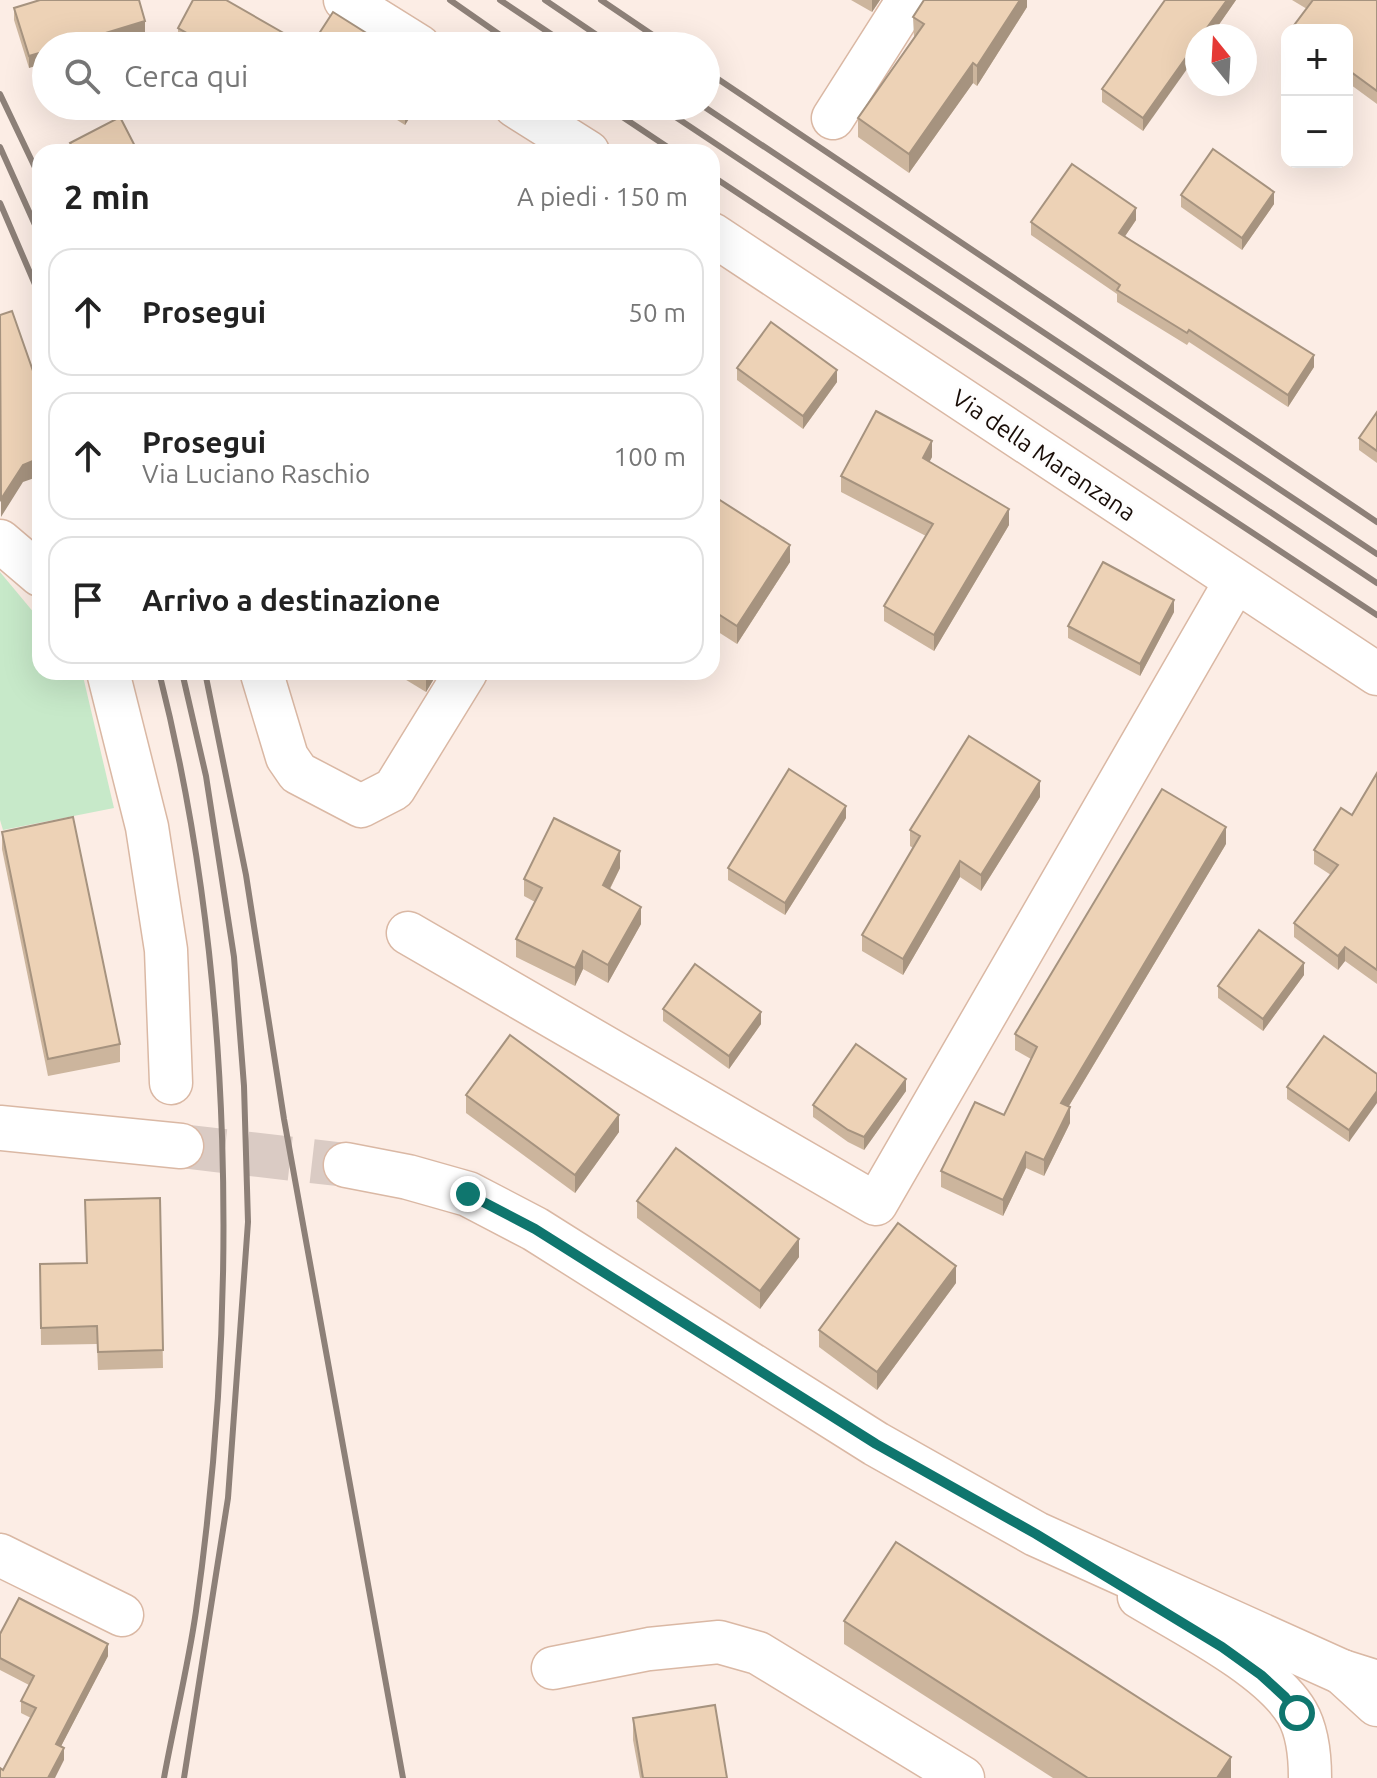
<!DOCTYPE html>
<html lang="it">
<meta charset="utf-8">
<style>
body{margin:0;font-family:Ubuntu,sans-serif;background:#f2f2f2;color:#222}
.controls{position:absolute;right:24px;top:24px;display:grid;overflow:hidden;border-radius:16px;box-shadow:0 8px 32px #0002}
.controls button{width:72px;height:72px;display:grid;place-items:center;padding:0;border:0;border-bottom:2px solid #e0e0e0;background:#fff;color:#222;font:40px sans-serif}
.compass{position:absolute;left:1185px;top:24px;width:72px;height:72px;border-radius:50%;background:#fff;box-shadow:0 8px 32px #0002;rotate:342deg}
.stop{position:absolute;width:24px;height:24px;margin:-18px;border:6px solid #0f766e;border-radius:50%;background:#fff}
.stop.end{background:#0f766e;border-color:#fff;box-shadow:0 2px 8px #0008}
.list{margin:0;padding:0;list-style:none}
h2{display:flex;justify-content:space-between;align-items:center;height:104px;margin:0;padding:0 32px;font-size:34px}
h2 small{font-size:26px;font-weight:400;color:#767676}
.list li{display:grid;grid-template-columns:52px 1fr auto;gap:24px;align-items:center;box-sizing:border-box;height:128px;margin:0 16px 16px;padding:0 16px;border:2px solid #e0e0e0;border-radius:24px}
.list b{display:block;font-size:30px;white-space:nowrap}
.list p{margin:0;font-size:26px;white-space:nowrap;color:#767676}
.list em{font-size:26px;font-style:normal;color:#767676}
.icon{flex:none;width:44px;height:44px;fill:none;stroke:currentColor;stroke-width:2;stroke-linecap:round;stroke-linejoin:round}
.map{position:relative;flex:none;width:1377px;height:1778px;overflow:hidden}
.search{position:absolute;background:#fff;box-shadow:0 8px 32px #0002;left:32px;top:32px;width:688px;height:88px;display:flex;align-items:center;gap:20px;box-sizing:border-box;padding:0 28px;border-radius:44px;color:#767676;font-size:30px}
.panel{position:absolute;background:#fff;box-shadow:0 8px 32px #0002;left:32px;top:144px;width:688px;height:536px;border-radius:24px}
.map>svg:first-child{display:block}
.green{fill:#c7e9c9}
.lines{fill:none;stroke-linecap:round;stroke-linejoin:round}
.tertiary-tunnel{stroke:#dacbc4;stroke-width:44;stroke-dasharray:44 22;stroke-linecap:butt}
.minor-casing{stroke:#dab8a4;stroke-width:45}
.tertiary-casing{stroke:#dab8a4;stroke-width:47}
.minor{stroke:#fff;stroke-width:42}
.tertiary{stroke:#fff;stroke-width:44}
.rail{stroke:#8d8078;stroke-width:6}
.wall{fill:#ccb59d}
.shaded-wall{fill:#a6937f}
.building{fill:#edd2b6;stroke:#a6937f;stroke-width:2}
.route{stroke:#0f766e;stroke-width:10}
.labels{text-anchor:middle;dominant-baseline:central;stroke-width:7;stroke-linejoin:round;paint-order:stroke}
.street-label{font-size:24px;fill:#190d07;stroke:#fefefe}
</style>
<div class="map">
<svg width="1377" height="1778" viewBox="0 0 1377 1778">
<rect width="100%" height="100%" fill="#fcede5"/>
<path class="green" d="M0,572L40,620V672H82L114,808L3,830L0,820Z"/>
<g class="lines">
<path class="tertiary-tunnel" d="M181,1146L346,1165"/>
<defs>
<g id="minor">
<path d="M345,0L419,46"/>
<path d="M515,106L588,152"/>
<path d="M833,118L908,0"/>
<path d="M712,234L1377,674"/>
<path d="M0,541L40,575"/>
<path d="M108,672L147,827L166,950L171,1083"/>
<path d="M262,674L287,757L298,773L361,806L394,789L466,672"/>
<path d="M408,933L876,1204L1235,582"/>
<path d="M0,1555L122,1615"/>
<path d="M1139,1597C1184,1624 1271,1668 1297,1713C1308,1732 1310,1756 1310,1778"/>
<path d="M553,1668L649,1649L719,1642L758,1653L963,1778"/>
</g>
<g id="tertiary">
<path d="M0,1128L181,1146"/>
<path d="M346,1165L408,1177L468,1194L535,1229L876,1444L1036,1534L1342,1672"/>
<path d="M1377,1683L1342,1672L1377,1704"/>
</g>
</defs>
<use href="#minor" class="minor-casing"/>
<use href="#tertiary" class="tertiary-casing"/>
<use href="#minor" class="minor"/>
<use href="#tertiary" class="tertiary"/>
<g class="rail">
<path d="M450,0L516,46"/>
<path d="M500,0L569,46"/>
<path d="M545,0L613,46"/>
<path d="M601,0L669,46"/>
<path d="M706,71L1377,522"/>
<path d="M0,94L40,178"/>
<path d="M606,106L675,152"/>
<path d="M659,106L1377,583"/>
<path d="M703,106L1377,554"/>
<path d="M0,147L40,236"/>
<path d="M712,176L1377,615"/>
<path d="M0,203L40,296"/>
<path d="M159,672C235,972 239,1306 196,1611C188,1667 174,1723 164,1778"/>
<path d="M182,672L206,776L234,957L244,1086L248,1222L228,1498L184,1778"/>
<path d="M205,672L246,875L284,1119L403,1778"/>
</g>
</g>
<g class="wall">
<path d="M851,0H880L872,12Z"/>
<path d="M1027,0V7L977,86L973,83L909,173L858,137V118L914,37L913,17Z"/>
<path d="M1165,0H1236L1211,36H1197L1143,131L1102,102V89Z"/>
<path d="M1292,0H1377V104L1347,82V30H1292L1307,9Z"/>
<path d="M14,8L145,34L103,46H46L29,68L14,20Z"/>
<path d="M178,28L301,46H188L178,40Z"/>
<path d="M375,106H417L405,125Z"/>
<path d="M1181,195L1274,204L1242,250L1181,207Z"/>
<path d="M1136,220L1125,236L1314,367L1288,407L1189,342L1187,345L1117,302V294L1031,235V222Z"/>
<path d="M737,368L837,382L803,429L737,380Z"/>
<path d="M1377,412V463L1359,450V438Z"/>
<path d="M932,457L929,462L1009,525L934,651L884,621V606L926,536L841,492V476Z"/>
<path d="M712,495L790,562L737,644L712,628Z"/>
<path d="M1174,612L1140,676L1068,638V626Z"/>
<path d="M393,672H438L426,692Z"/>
<path d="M1377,773V984L1345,961L1338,970L1294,937V923L1331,875L1314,864V850L1352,815Z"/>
<path d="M1040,797L981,891L960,877L903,975L862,951V935L913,848L910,846V830Z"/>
<path d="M846,818L785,915L728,880V868Z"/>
<path d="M2,832L120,1044V1062L48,1076L2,849Z"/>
<path d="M1226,844L1069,1106L1070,1123L1044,1176L1026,1168L1003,1216L941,1187V1171L1004,1115L1031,1059L1015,1050V1034Z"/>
<path d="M620,868L610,889L641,924L608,983L583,969L575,986L516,957V939L535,902L524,896V879Z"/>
<path d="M1304,975L1263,1031L1218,998V986Z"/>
<path d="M663,1009L761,1024L729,1069L663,1021Z"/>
<path d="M1377,1074L1349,1142L1287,1099V1087Z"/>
<path d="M906,1091L864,1150L848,1142L813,1117V1105Z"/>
<path d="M466,1095L619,1132L575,1193L466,1113Z"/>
<path d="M160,1198L163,1368L98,1370L97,1344L41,1345L40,1264L86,1263Z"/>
<path d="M637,1201L799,1257L760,1309L637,1218Z"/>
<path d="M956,1283L877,1390L819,1347V1330Z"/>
<path d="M844,1621L1231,1778H1053L844,1644Z"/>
<path d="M0,1634L108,1656L61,1746L64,1760L31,1718L21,1713V1701L29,1685L0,1670Z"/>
<path d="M633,1718L727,1778H640L633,1740Z"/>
</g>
<g class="shaded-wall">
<path d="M872,0H880L872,12Z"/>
<path d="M1020,0H1027V7L977,86V66Z"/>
<path d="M1227,0H1236L1211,36H1201Z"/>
<path d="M145,21V34L103,46H63Z"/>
<path d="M1197,42V55L1143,131V118Z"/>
<path d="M46,51V63L29,68V56Z"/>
<path d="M973,63V83L909,173V154Z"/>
<path d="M410,106H417L405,125V113Z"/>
<path d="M1274,192V204L1242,250V238Z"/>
<path d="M1136,208V220L1119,245V233Z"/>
<path d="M1314,355V367L1288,407V395Z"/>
<path d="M837,370V382L803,429V416Z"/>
<path d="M932,441V457L923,474V458Z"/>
<path d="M40,458V476L23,482L1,517V499L23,465Z"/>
<path d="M1009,509V525L934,651V635Z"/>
<path d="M790,545V562L737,644V626Z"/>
<path d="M1174,600V612L1140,676V664Z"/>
<path d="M427,672H438L426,692V674Z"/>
<path d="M1040,781V797L981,891V875Z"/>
<path d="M846,806V818L785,915V903Z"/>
<path d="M1226,827V844L1061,1119V1103Z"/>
<path d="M620,851V868L603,902V885Z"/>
<path d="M960,861V877L903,975V959Z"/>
<path d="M641,907V924L608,983V965Z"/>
<path d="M1345,947V961L1338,970V956Z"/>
<path d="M583,951V969L575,986V968Z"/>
<path d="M1304,963V975L1263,1031V1019Z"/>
<path d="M761,1012V1024L729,1069V1056Z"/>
<path d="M906,1079V1091L864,1150V1137Z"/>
<path d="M1377,1091V1103L1349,1142V1130Z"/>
<path d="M1070,1107V1123L1044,1176V1160Z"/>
<path d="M619,1115V1132L575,1193V1175Z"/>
<path d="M1026,1152V1168L1003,1216V1200Z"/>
<path d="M799,1239V1257L760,1309V1291Z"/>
<path d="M956,1266V1283L877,1390V1372Z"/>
<path d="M108,1644V1656L56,1756V1744Z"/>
<path d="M64,1748V1760L55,1778H48Z"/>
<path d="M1231,1757V1778H1217Z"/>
</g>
<g class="building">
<path d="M40,0H139L145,21L63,46H46V51L29,56L14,8Z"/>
<path d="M193,0H226L301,43L299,46H210L178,28Z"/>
<path d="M924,0H1020L977,66L973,63L909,154L858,118L924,24L913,17Z"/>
<path d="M1165,0H1227L1201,36H1197V42L1143,118L1102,89Z"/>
<path d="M1313,0H1377V91L1347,69V30H1294L1292,28Z"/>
<path d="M333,12L387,46H311Z"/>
<path d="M394,106H410L405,113Z"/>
<path d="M120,117L138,152H75L70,143Z"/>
<path d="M1213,149L1274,192L1242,238L1181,195Z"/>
<path d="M1072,164L1136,208L1119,233L1314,355L1288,395L1189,330L1187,333L1117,290L1120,285L1031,222Z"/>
<path d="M12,311L40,391V458L23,465L1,499L0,315Z"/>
<path d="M771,322L837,370L803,416L737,368Z"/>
<path d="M876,411L932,441L923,458L1009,509L934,635L884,606L933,524L841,476Z"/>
<path d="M1377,412V451L1359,438Z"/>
<path d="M712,495L790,545L737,626L712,610Z"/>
<path d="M1103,562L1174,600L1140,664L1068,626Z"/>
<path d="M969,736L1040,781L981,875L960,861L903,959L862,935L920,836L910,830Z"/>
<path d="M789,769L846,806L785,903L728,868Z"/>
<path d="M1377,773V970L1345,947L1338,956L1294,923L1338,865L1314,850L1341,808L1352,815Z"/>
<path d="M1162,789L1226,827L1061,1103L1070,1107L1044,1160L1026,1152L1003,1200L941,1171L975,1102L1004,1115L1037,1047L1015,1034Z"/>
<path d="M73,817L120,1044L48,1059L2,832Z"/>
<path d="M554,818L620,851L603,885L641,907L608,965L583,951L575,968L516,939L542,888L524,879Z"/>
<path d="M1259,930L1304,963L1263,1019L1218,986Z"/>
<path d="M695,964L761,1012L729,1056L663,1009Z"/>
<path d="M510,1035L619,1115L575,1175L466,1095Z"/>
<path d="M1324,1036L1377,1074V1091L1349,1130L1287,1087Z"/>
<path d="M856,1044L906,1079L864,1137L848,1130L813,1105Z"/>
<path d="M676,1148L799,1239L760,1291L637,1201Z"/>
<path d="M160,1198L163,1350L98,1352L97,1326L41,1328L40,1264L87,1263L85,1200Z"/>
<path d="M898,1223L956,1266L877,1372L819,1330Z"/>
<path d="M896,1542L1231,1757L1217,1778H1088L844,1621Z"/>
<path d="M19,1598L108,1644L56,1744L64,1748L48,1778H0V1768L3,1770L36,1708L21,1701L34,1676L0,1658V1634Z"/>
<path d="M715,1705L727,1778H643L633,1718Z"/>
</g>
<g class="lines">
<path class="route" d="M468,1194L535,1229L876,1444L1036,1534L1222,1647L1261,1675L1285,1697L1297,1713"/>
</g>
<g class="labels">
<g class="street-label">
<text transform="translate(1044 455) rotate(34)">Via della Maranzana</text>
</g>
</g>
</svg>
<div class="controls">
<button>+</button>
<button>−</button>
</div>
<svg class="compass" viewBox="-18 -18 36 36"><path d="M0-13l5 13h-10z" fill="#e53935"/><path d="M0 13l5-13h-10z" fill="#767676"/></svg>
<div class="stop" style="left:1297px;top:1713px"></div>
<div class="stop end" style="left:468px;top:1194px"></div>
<div class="search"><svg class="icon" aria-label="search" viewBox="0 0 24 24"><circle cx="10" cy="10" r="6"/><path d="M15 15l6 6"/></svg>Cerca qui</div>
<section class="panel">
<h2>2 min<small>A piedi · 150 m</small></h2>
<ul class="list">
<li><svg class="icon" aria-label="ahead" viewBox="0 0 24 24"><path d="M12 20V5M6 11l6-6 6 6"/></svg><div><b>Prosegui</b></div><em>50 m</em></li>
<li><svg class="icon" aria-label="ahead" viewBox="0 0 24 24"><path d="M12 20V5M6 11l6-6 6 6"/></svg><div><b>Prosegui</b><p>Via Luciano Raschio</p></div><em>100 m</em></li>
<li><svg class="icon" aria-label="arrive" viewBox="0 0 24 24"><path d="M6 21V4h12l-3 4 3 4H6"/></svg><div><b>Arrivo a destinazione</b></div></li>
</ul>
</section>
</div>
